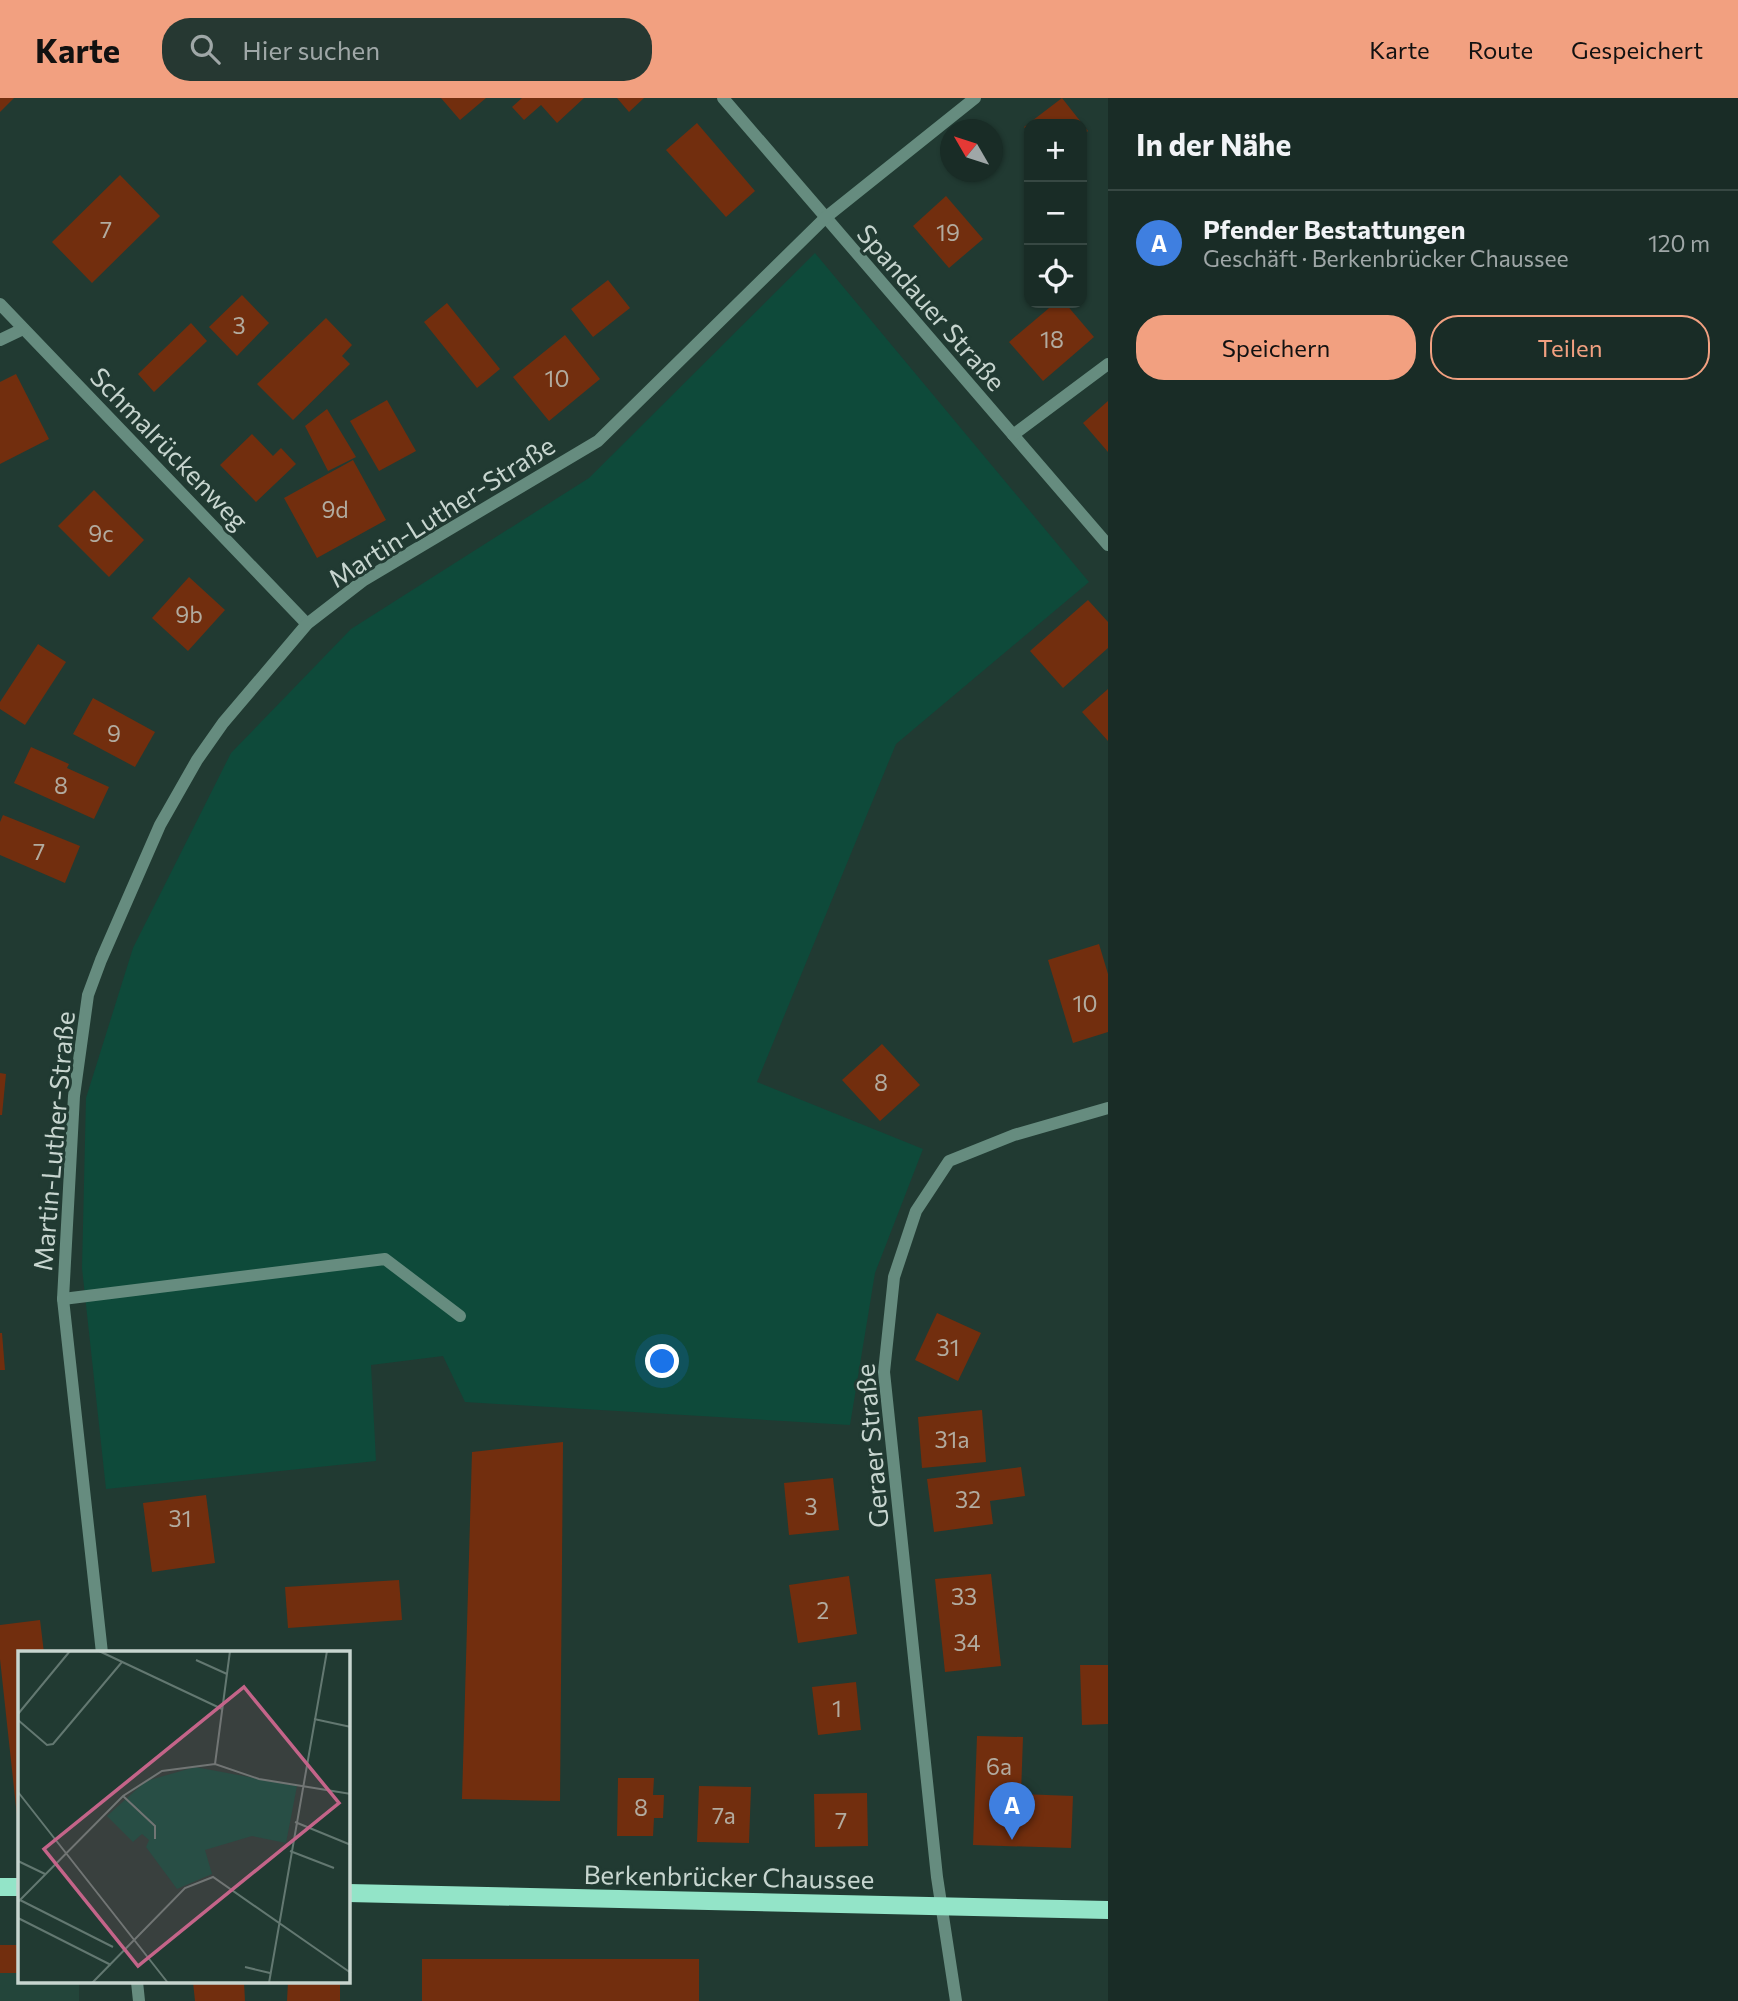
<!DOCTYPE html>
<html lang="de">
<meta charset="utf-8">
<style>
body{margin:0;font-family:Commissioner,sans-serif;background:#263832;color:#f1f3f6}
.controls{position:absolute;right:21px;top:21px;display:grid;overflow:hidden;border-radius:14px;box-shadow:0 2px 5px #0004}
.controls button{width:63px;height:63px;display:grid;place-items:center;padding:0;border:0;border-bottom:2px solid #374843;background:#192c26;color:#f1f3f6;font:35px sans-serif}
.compass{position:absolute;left:940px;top:21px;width:63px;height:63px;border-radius:50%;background:#192c26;box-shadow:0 2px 5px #0004;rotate:309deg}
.you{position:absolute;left:663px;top:1264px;width:24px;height:24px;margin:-18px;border:5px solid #fff;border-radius:50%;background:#1a73e8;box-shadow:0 0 0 10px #1a73e833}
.badge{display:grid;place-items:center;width:46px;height:46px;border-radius:50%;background:#f2a080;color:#fff;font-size:23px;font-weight:700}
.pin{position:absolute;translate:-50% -58px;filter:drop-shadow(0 2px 4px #0008)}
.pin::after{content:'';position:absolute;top:37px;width:24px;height:21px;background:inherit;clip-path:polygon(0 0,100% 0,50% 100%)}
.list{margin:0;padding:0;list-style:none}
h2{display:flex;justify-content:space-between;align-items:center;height:91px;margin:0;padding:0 28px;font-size:30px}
h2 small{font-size:23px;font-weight:400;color:#9fa7a7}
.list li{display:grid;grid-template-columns:46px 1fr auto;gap:21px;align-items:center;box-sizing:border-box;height:105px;padding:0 28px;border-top:2px solid #374843}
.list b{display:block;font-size:26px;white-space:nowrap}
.list p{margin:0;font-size:23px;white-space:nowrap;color:#9fa7a7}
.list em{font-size:23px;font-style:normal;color:#9fa7a7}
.actions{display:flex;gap:14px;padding:21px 28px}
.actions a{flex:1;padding:16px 0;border:2px solid #f2a080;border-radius:28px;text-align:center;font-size:24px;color:#f2a080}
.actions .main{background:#f2a080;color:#111}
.icon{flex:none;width:38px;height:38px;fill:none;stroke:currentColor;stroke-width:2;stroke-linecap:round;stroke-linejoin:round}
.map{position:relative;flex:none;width:1108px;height:1903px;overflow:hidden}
header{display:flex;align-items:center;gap:42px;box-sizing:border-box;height:98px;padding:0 35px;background:#f2a080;color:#111}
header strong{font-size:33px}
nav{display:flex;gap:38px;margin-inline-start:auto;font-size:24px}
.search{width:490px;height:63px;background:#263832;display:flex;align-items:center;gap:18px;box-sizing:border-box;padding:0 24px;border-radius:28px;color:#9fa7a7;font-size:26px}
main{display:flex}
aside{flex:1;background:#192c26}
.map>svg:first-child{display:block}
.built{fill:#23453a}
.green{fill:#0e4a3a}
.building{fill:#722e0e}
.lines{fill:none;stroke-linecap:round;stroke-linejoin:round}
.minor{stroke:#668c7f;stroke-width:12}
.major{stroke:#93e4c8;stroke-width:18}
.labels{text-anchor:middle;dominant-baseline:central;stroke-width:6;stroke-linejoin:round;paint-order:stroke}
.number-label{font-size:23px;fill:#b2ab9f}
.street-label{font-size:26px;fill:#c7d5cf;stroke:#213a32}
.inset-road{fill:none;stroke:#637871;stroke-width:2}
.view{fill:#c46489;fill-opacity:0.15;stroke:#c46489;stroke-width:3.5}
.inset-edge{fill:none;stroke:#c7d5cf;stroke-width:3.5}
</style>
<header>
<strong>Karte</strong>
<div class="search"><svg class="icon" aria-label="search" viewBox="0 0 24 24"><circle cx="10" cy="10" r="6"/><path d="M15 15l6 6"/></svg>Hier suchen</div>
<nav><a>Karte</a><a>Route</a><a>Gespeichert</a></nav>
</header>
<main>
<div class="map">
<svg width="1108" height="1903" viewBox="0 0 1108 1903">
<rect width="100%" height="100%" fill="#213a32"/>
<path class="built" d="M0,1847H19V1884H79V1903H0Z"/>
<path class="green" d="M815,155L1089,484L896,646L757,984L923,1051L875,1175L850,1327L465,1304L443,1258L371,1267L376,1363L106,1391L82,1170L86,1000L133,850L231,655L351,531L589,380Z"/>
<g class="building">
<path d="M0,0H14L0,14Z"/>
<path d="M441,0H486L460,22Z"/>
<path d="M522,0H584L557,25L541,7L524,22L512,9Z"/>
<path d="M617,0H644L629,14Z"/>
<path d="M1062,0L1088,33L1082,38V26H1029V35L1024,29Z"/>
<path d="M697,25L755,93L726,119L666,52Z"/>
<path d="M120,77L160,118L92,185L52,144Z"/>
<path d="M946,98L983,141L949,170L913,128Z"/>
<path d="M608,182L630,210L593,239L571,211Z"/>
<path d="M242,197L269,225L237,258L209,229Z"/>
<path d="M447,205L500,271L477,290L424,224Z"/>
<path d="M1055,205H1065L1094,239L1043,283L1009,244Z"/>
<path d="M326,220L352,247L342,258L350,266L293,322L257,286Z"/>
<path d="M191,225L207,243L154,294L138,276Z"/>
<path d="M565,237L600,281L549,323L513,279Z"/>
<path d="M16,276L49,341L0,366V284Z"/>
<path d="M387,302L416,353L379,373L350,323Z"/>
<path d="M1108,303V354L1083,325Z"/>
<path d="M327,311L356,359L328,373L305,328Z"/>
<path d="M252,336L273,358L281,350L296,366L256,404L220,367Z"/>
<path d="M353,362L386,422L317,460L284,400Z"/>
<path d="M94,392L144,442L109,479L58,428Z"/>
<path d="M189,479L225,512L188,553L152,520Z"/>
<path d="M1088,502L1108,524V550L1063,590L1030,553Z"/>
<path d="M38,546L66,564L25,627L0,611V604Z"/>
<path d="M1108,591V643L1082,614Z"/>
<path d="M93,600L155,634L135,669L73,636Z"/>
<path d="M31,649L69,666L67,670L109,689L94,721L14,685Z"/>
<path d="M3,717L80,748L65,785L0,757V724Z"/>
<path d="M1099,846L1108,876V934L1073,945L1048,862Z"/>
<path d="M882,946L920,987L880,1023L842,982Z"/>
<path d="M0,975L6,976L2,1017H0Z"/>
<path d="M937,1215L981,1235L958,1283L915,1262Z"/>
<path d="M0,1235H2L5,1272H0Z"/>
<path d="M982,1312L986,1364L922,1370L918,1319Z"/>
<path d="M563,1344L560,1703L462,1701L472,1354Z"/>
<path d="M1021,1369L1025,1398L990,1403L993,1426L934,1434L927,1381Z"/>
<path d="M833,1380L839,1432L789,1437L784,1385Z"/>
<path d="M206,1397L215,1465L152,1474L143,1405Z"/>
<path d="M991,1476L1001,1568L945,1574L935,1481Z"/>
<path d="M849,1478L857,1536L798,1545L789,1487Z"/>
<path d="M399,1482L402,1522L288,1530L285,1489Z"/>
<path d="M40,1522L44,1555H19V1717L17,1718L0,1561V1527Z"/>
<path d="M1080,1567H1108V1626L1082,1627Z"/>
<path d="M856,1584L861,1632L818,1637L812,1589Z"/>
<path d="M977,1638L1023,1639L1021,1696L1073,1698L1071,1750L973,1747Z"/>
<path d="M618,1680H654L653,1697H664L663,1720H654L653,1738H617Z"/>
<path d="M699,1688L751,1689L749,1745L697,1744Z"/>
<path d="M867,1695L868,1748L815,1749L814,1696Z"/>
<rect x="0" y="1847" width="19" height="28"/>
<rect x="422" y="1861" width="277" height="42"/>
<path d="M193,1884H244L245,1903H195Z"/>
<path d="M288,1884H340V1903H287Z"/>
</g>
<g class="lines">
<g class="minor">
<path d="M723,0L1108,447"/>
<path d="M0,206L307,526"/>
<path d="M0,242L23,231"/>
<path d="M1013,337L1108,266"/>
<path d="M63,1201L385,1161L460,1218"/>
<path d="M102,1555L63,1201L74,998L88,897L101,862L160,727L197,662L223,625L307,526L364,482L598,343L825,120L975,0"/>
<path d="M137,1884L139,1903"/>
<path d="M956,1903L937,1779L884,1274L894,1179L916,1113L949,1063L1014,1037L1108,1010"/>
</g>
<g class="major">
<path d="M0,1789H19"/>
<path d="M348,1795L1108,1812"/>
</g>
</g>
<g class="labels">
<g class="number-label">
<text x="106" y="131">7</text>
<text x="948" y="134">19</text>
<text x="239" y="227">3</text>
<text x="1052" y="241">18</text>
<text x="557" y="280">10</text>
<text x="335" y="411">9d</text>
<text x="101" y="435">9c</text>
<text x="189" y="516">9b</text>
<text x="114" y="635">9</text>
<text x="61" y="687">8</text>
<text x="39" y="753">7</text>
<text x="1085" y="905">10</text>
<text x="881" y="984">8</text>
<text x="948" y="1249">31</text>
<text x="952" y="1341">31a</text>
<text x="968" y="1401">32</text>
<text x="811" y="1408">3</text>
<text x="180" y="1420">31</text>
<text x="964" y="1498">33</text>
<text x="823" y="1512">2</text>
<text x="967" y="1544">34</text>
<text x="837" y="1610">1</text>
<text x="999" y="1668">6a</text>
<text x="641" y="1709">8</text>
<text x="724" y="1717">7a</text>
<text x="841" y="1722">7</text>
</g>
<g class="street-label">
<text transform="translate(932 209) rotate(49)">Spandauer Straße</text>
<text transform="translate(170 350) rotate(46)">Schmalrückenweg</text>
<text transform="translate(441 413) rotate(-32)">Martin-Luther-Straße</text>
<text transform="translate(53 1043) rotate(-85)">Martin-Luther-Straße</text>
<text transform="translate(871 1348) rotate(-95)">Geraer Straße</text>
<text transform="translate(729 1778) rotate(1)">Berkenbrücker Chaussee</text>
</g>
</g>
<g transform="translate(18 1553)">
<rect width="332" height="332" fill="#213a32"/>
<path d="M177,116L279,135L268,192L234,185L187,199L194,223L159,238L128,196L131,189L124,183L115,191L89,165L128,130Z" fill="#0e4a3a"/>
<path class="inset-road" d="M81,0L204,58M178,9L209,23M0,63L52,0M296,68L333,76M0,69L29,94L35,93L104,11M197,113L212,0M0,141L150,332M105,145L137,175V188M277,171L333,194M272,200L316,217M0,210L27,223M2,249L95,296M0,251L105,145L144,120L197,113L241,128L333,143M0,267L93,314M227,316L252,322M74,332L167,237L195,226L333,322M251,332L309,0"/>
<path class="view" d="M226,36L321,152L120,315L26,198Z"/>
<rect width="332" height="332" class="inset-edge"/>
</g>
</svg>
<div class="controls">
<button>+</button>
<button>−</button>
<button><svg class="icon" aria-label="locate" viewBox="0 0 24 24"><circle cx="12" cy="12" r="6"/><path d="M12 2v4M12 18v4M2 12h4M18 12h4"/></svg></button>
</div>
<svg class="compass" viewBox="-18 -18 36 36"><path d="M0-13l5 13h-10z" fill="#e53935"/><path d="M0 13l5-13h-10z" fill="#9fa7a7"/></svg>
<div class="you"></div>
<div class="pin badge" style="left:1012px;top:1742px;background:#3f7fe0">A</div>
</div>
<aside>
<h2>In der Nähe<small></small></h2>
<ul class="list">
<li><span class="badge" style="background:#3f7fe0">A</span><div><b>Pfender Bestattungen</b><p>Geschäft · Berkenbrücker Chaussee</p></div><em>120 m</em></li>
</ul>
<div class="actions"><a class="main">Speichern</a><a>Teilen</a></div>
</aside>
</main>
